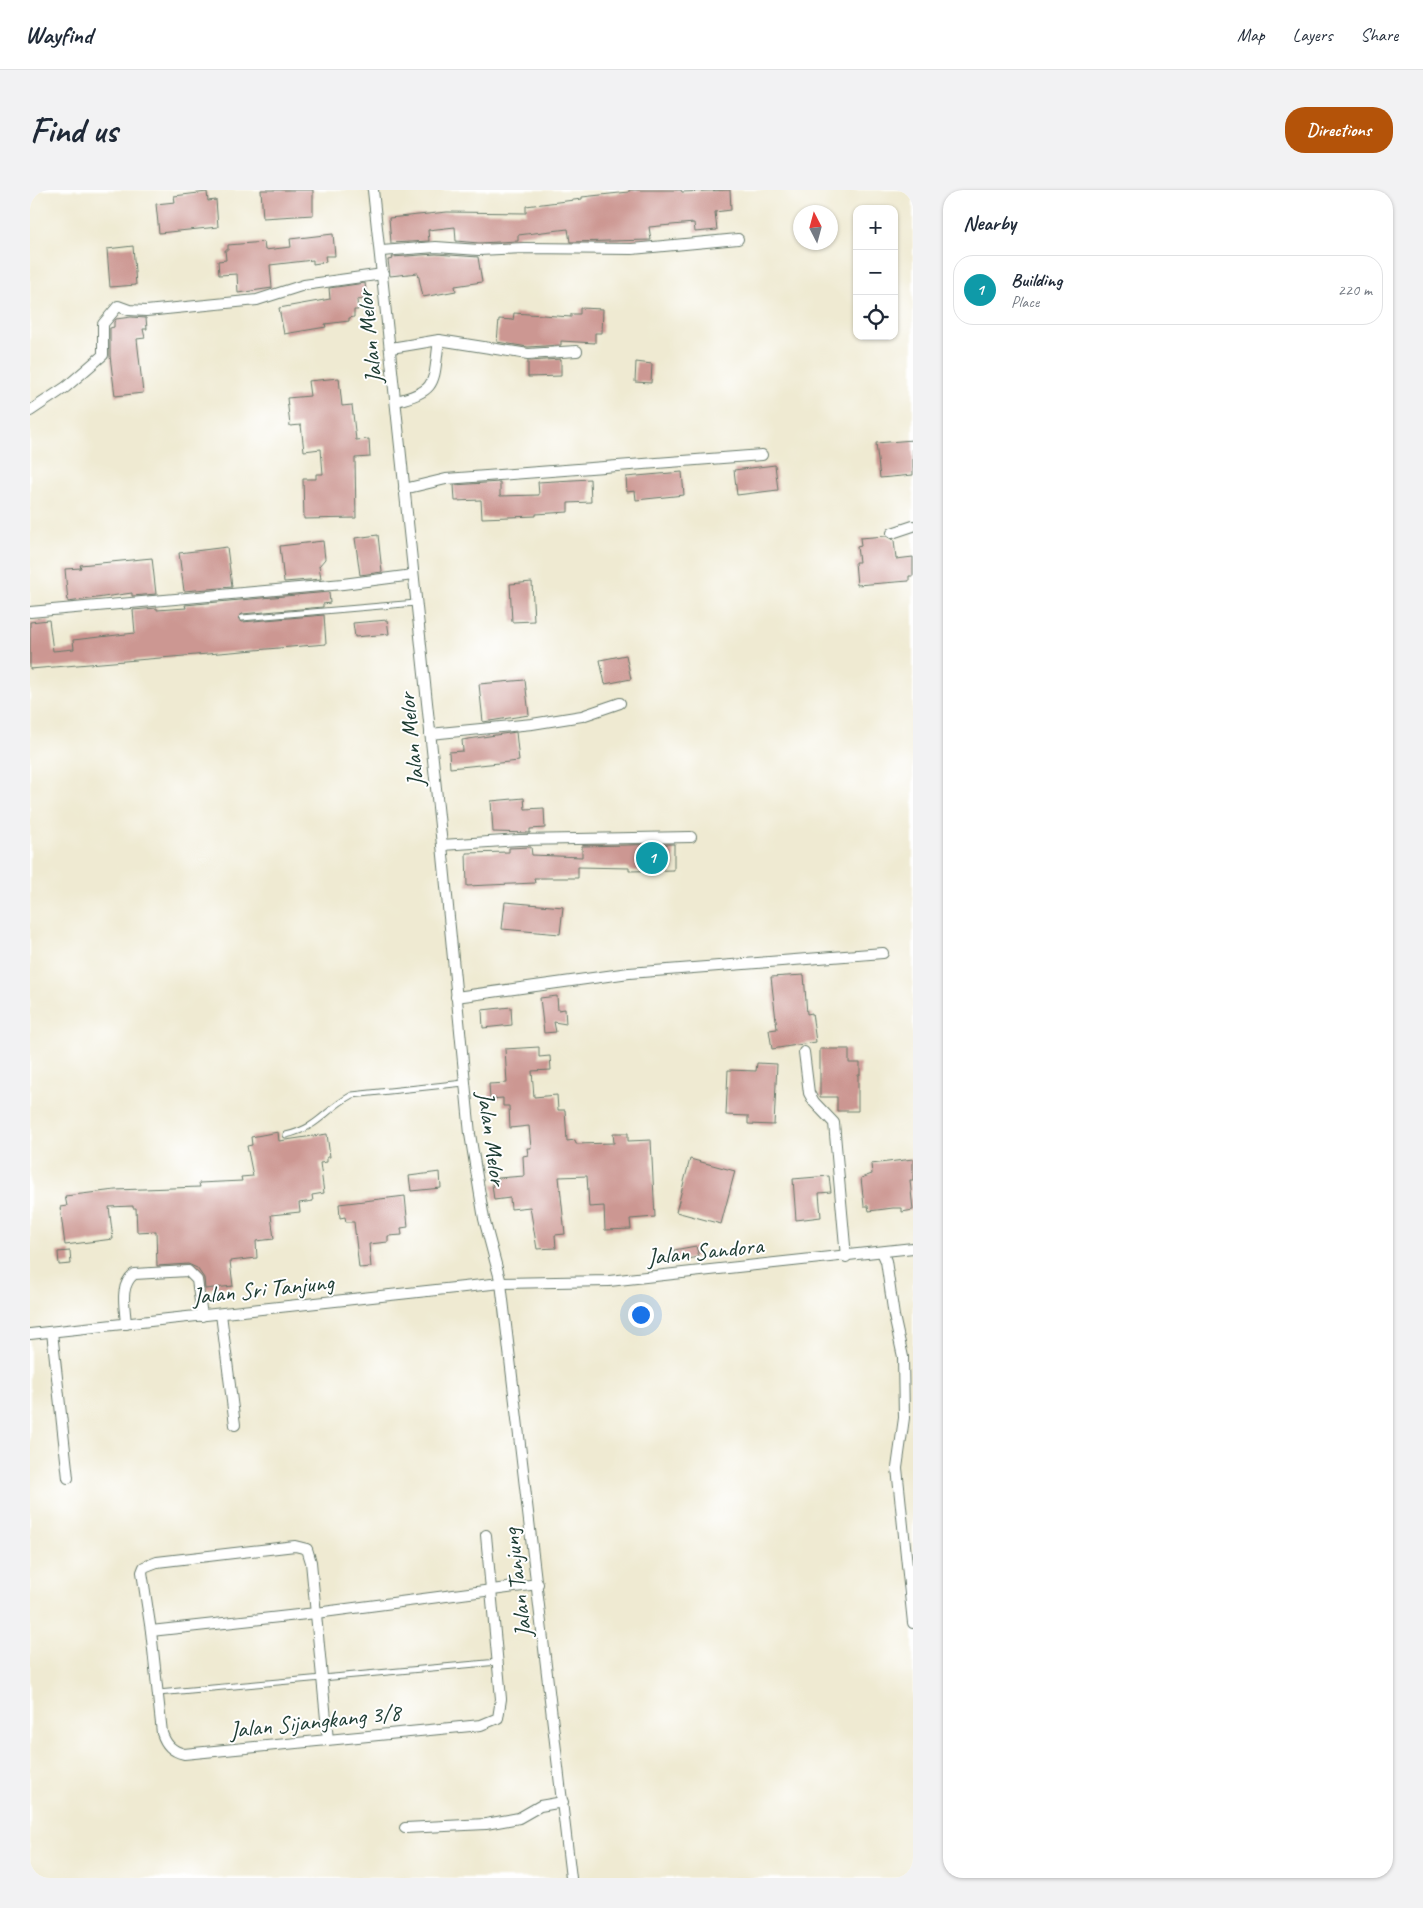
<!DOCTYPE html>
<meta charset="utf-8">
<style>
body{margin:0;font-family:Caveat,sans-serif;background:#f2f2f3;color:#1f2937}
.controls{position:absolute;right:15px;top:15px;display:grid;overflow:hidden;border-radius:10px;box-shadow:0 1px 4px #0004}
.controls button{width:45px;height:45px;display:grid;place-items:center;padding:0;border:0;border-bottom:1px solid #e0e1e3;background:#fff;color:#1f2937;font:25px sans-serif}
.compass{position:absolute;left:763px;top:15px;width:45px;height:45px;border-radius:50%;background:#fff;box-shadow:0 1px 4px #0004;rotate:354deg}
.you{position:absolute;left:610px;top:1124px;width:18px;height:18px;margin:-12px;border:4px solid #fff;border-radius:50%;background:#1a73e8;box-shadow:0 0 0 8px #1a73e833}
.badge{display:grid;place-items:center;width:32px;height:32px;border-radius:50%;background:#b45309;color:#fff;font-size:16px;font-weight:700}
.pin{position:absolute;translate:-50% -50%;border:2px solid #fff;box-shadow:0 1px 5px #0006}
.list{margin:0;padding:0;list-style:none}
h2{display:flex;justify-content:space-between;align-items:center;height:65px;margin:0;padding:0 20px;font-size:21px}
h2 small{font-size:16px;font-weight:400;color:#747a83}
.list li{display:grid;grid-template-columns:32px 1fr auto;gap:15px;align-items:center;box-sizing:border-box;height:70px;margin:0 10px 10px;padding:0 10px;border:1px solid #e0e1e3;border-radius:20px}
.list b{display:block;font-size:19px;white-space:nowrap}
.list p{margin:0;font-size:16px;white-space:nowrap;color:#747a83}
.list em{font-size:16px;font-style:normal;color:#747a83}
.icon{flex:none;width:28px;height:28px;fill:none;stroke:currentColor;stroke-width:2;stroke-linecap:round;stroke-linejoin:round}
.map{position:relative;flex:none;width:883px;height:1688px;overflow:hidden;border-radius:20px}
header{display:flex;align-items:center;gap:30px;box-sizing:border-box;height:70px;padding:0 25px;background:#fff;border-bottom:1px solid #e0e1e3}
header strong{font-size:24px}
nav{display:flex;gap:28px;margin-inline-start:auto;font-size:18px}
.intro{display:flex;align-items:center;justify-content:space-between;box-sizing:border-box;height:120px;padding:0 30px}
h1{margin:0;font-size:35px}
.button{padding:12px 22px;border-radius:20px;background:#b45309;color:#fff;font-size:18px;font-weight:700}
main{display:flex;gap:30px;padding:0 30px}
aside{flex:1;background:#fff;border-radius:20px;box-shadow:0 1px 4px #0004}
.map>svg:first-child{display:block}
.building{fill:#cc9792}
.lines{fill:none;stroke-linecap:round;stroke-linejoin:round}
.service-casing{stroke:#687a6b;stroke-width:7}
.minor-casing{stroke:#687a6b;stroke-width:12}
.service{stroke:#fff;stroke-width:5}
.minor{stroke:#fff;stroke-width:10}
.labels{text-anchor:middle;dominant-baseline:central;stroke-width:4;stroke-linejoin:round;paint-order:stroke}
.street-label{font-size:24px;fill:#1f3d34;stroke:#fff}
</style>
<header>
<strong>Wayfind</strong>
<nav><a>Map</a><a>Layers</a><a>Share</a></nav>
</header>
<div class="intro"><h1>Find us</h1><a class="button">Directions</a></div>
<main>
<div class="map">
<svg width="883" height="1688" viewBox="0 0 883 1688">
<rect width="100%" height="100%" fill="#fff"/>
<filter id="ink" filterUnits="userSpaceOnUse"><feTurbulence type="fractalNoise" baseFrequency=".02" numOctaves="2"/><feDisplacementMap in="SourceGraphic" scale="10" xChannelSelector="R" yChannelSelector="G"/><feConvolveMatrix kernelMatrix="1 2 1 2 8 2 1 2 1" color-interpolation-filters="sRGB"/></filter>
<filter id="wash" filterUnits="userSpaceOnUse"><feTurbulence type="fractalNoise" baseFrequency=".0096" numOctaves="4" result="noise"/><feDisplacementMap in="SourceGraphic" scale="20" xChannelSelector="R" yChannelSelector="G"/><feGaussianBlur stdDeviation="1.12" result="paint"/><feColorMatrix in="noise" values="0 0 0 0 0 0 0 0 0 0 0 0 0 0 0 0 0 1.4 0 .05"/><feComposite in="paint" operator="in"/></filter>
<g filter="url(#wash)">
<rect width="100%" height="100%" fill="#efead2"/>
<g id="blocks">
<g class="building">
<path d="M231,0H283V25L233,28Z"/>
<path d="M599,0H651L652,2L700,0L701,20L685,22L687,40L665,42L664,33L619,37L621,50L540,52L538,39L488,45V51L449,53L426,51L425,37L398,40L399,51L361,53L359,28L417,22L496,23V16L552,9V7L599,2Z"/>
<path d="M177,2L178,11L186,10L188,37L129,43L126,14L145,12L144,6Z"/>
<path d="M303,44L305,66H295L296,72L283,74V70L240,75L242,98L208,103L207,84L189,85L188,71L196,70L195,60H198V55L234,52L235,60L261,57L260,49Z"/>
<path d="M103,56L106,95L80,97L77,59Z"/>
<path d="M406,64L448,67L452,92L425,96L426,101L393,107L388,83L360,86L358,70L363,69L362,67Z"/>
<path d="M335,93L337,109L327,110L328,120H324V127L319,128V131L295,134L296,137L254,144L249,118L300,109L299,98Z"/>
<path d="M550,118L573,119L572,143H565V153L531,151V155L498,157L467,152L469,129L483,130L484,123L541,127V124H550Z"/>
<path d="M101,127L116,128L117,139H113L115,148L107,149L113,203L85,206L80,166V138L84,137V132L86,129Z"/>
<path d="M531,169V186L498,187V171Z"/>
<path d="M606,172L622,174L621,193L605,192Z"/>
<path d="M309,188L312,216L322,215L326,250L339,249L340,267L325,268L326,328L274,329L273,289H286V284H293L291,259L274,261L271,235L260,236L257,208L280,206L278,191Z"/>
<path d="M883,250V285L850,288L846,253Z"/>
<path d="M745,275L748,300L707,305L704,280Z"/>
<path d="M652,282L654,305L606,310L605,301L597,302L596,287Z"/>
<path d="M560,289L561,312L538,313V322L506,324V326L452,328L451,310L425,311L424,295L470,292V306L509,305L508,292Z"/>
<path d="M348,345L352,382L330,385L325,348Z"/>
<path d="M856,346L864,350L866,369L883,367V386H879V391L827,395L825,372H829L827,357L831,356L830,348Z"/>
<path d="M293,351L295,369L289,376L291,389L254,392L250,356Z"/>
<path d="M197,357L202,397L154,401L149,363Z"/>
<path d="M122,368L126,404L102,406V403L38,412L35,379L51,378L50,375Z"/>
<path d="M502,392L504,431L482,432L480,394Z"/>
<path d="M299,402L300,413L293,414V417L212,424L208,428L212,432L294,425L296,454L0,479V432L19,430L23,461L44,459L43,450L105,443L103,420L127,418V420L156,418L155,415Z"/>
<path d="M357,430L359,444L325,447L323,433Z"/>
<path d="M596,465L601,489L575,494L570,470Z"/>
<path d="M495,490L499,525L453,532L449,494Z"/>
<path d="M486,542L489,571L420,578L419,562L433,561L432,550Z"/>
<path d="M494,608L495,619L514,618L515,638L500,639V643L463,642L461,611Z"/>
<path d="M644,654V680L599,681V678L548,677V688H504L505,693L437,696L436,663L479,662V658L501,657L502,665L552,667V656Z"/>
<path d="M475,712L533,717L530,744L472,739Z"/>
<path d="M774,785L777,824L782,823L786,852L742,859L739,840L747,839L741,787Z"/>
<path d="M527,806L528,820L535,819L536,834L524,832L526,842L514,843L510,808Z"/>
<path d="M481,817L482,835L453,838L452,820Z"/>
<path d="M509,857V867L520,866L521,880L502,881L504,907L527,905L528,920H535L537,951L545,950L546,954L584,953L583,943H598V951L621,950L625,1027L600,1029L601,1039L575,1040L574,1016L559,1017L557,986L529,987L535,1044L525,1045L526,1058L507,1059L500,1017L481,1019L480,1008L464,1010L462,994H468V988L494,986L493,966L498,965L497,958H501L499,936L480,938L479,916H473V908L460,909L459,894L477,893L475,859Z"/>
<path d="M790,859H819V873H830V885H828V921H807V907H790Z"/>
<path d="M727,873L747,874L744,935L718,934V926L696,925L698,880L726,881Z"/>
<path d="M248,942L249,951L297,944L300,967H297V972L290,973L294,1003L282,1005L283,1011L269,1013L270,1022L241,1025L244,1049L226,1051L227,1068L200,1071L203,1096L175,1099L174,1088L167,1078L158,1074L127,1076L126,1041L107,1042L106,1018H103V1016L79,1017L83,1049L35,1055L30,1017L37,1016L35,1006L85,1000L170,997L169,993L212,991L211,987L223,986L217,956L222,955L221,947Z"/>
<path d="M660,969L705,981L691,1034L646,1022Z"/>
<path d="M883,969V990H880L883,1020L872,1022V1018H863L839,1021L838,1016H834L831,988L842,984L841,974Z"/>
<path d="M410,982L411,998L381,1001L379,986Z"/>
<path d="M799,986L801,1002L789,1003L791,1027L766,1030L763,989Z"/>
<path d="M375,1006L378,1037L371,1038L372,1045L358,1046V1052L339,1054L341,1077L329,1078L324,1032H316L315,1027L310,1028L309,1014Z"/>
<path d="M666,1056L669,1067L647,1071L644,1060Z"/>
<path d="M40,1061L41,1074L29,1075L28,1062Z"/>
</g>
</g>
</g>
<g filter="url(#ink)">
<use href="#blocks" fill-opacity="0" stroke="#687a6b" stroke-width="1"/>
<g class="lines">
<defs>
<g id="service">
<path d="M212,428L386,413"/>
<path d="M256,945C290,937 294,920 322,905L434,893"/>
<path d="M128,1503L468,1472"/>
</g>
<g id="minor">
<path d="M343,0L412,655L440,944L454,1029L471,1093L541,1688"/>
<path d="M351,61L406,57L449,60L494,58L602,59L708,49"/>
<path d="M361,158L409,150L498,164L547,161"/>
<path d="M366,211C410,201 403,190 409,150"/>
<path d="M0,221L36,197L73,165V134L88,116L99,120L116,121L227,110L274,95L353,84"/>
<path d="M374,299L416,289L732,265"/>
<path d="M862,343L883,336"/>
<path d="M0,422L313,394L383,385"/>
<path d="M400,544L502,534L552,526L590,513"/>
<path d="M412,655L489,650L661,647"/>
<path d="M426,807L599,783L853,763"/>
<path d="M774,862L779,903L784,912L804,933L816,1067"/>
<path d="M852,1062L856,1071L864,1126L873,1167L874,1228L867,1278L883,1433"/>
<path d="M191,1124L205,1235"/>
<path d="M96,1134C95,1117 89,1096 104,1084L158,1081L167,1090L172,1126"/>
<path d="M22,1142L38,1288"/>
<path d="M0,1144L471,1093L579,1091L883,1058"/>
<path d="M121,1441L286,1423L508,1394"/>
<path d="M298,1550L281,1372L277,1359L265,1356L127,1372L114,1377L112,1382L121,1441L132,1543C136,1555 142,1561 154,1564L451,1535L468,1528L471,1509L456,1345"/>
<path d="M375,1638L456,1634L489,1628L510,1616L533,1612"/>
</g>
</defs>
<use href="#service" class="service-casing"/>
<use href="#minor" class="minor-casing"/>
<use href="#service" class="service"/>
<use href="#minor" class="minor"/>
</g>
</g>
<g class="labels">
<g class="street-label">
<text transform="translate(339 147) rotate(-96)">Jalan Melor</text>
<text transform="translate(381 550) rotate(-96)">Jalan Melor</text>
<text transform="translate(462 948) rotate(82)">Jalan Melor</text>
<text transform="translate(675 1061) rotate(-6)">Jalan Sandora</text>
<text transform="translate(233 1099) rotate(-6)">Jalan Sri Tanjung</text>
<text transform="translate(487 1393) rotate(-97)">Jalan Tanjung</text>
<text transform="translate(285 1531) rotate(-6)">Jalan Sijangkang 3/8</text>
</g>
</g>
</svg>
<div class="controls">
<button>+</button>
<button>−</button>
<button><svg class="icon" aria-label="locate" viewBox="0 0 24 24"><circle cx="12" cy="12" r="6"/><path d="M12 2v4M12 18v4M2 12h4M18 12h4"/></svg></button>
</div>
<svg class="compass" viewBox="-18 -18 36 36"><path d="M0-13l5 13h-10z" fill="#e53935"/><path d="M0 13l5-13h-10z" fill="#747a83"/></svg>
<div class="you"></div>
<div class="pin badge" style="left:622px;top:668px;background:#0f9aa8">1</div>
</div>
<aside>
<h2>Nearby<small></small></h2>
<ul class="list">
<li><span class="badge" style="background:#0f9aa8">1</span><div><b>Building</b><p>Place</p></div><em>220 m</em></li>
</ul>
</aside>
</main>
